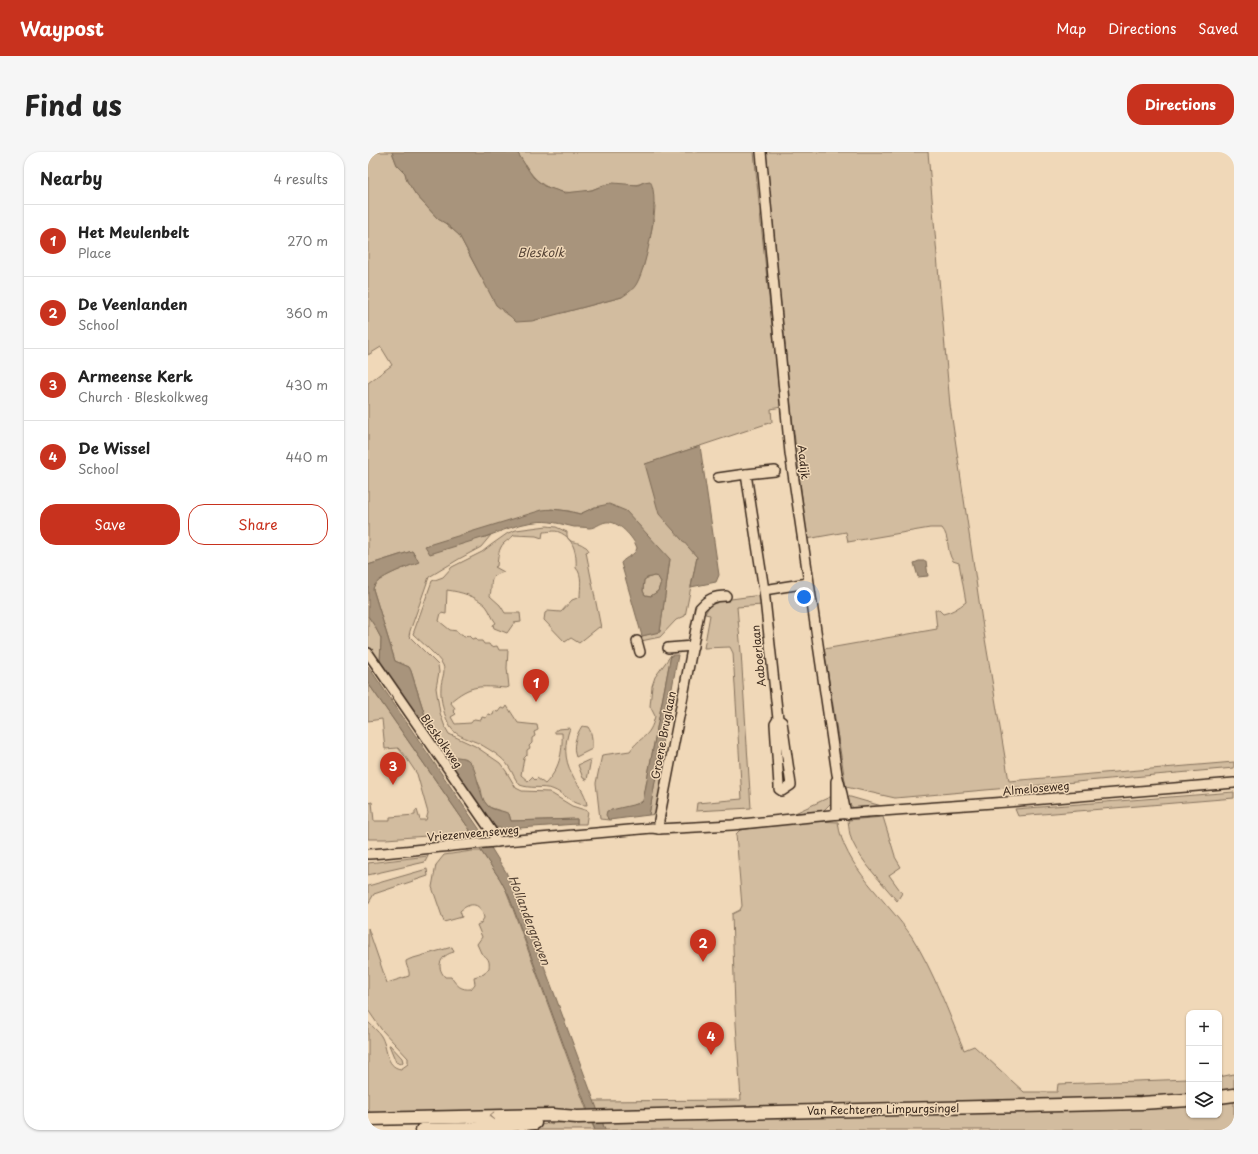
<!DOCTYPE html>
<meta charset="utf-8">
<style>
body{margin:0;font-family:"Playpen Sans",sans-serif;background:#f6f6f6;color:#222}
.controls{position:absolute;right:12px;bottom:12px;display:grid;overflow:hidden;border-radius:8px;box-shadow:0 1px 3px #0004}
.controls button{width:36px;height:36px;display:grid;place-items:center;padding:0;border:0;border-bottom:1px solid #e0e0e0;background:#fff;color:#222;font:20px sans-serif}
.you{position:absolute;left:436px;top:445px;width:14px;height:14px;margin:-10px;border:3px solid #fff;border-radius:50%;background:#1a73e8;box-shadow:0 0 0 6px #1a73e833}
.badge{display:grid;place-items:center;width:26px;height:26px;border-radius:50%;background:#c8321e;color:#fff;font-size:13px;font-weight:700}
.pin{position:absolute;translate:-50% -33px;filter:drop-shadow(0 1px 2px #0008)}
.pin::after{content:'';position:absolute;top:21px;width:14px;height:12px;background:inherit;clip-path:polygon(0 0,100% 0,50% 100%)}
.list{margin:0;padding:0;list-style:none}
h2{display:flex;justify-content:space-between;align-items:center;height:52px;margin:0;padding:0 16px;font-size:17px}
h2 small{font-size:13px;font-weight:400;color:#767676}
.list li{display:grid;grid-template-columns:26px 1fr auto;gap:12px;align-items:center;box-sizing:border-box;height:72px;padding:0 16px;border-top:1px solid #e0e0e0}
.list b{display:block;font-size:15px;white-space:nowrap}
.list p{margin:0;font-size:13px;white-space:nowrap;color:#767676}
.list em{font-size:13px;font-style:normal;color:#767676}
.actions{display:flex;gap:8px;padding:12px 16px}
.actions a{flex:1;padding:9px 0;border:1px solid #c8321e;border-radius:16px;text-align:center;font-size:14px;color:#c8321e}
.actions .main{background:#c8321e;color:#fff}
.icon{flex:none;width:22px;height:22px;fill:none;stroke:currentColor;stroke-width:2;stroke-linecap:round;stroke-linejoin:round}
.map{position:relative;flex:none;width:866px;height:978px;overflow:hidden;border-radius:16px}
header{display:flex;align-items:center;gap:24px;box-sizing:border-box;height:56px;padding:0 20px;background:#c8321e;color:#fff}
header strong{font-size:19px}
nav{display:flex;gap:22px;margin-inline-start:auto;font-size:14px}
.intro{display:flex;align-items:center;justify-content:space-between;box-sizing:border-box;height:96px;padding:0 24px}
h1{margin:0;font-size:28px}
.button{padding:10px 18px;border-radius:16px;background:#c8321e;color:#fff;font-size:14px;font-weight:700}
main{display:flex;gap:24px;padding:0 24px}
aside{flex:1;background:#fff;border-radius:16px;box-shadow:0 1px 3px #0004}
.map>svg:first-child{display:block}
.green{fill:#d2bc9f;stroke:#86735e}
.water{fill:#a8947c;stroke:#7c6a56;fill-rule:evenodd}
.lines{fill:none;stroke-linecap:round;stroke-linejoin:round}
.minor-casing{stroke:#3b2a1e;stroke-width:12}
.major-casing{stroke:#3b2a1e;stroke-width:15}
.minor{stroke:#f0d8b8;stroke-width:9}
.major{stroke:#f0d8b8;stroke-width:12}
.oneway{stroke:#96816b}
.labels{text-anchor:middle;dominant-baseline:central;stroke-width:3;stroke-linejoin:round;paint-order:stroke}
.street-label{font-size:11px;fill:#3b2a1e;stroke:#f0d8b8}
.water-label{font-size:12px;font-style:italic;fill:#564436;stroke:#f0d8b8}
</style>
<header>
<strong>Waypost</strong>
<nav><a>Map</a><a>Directions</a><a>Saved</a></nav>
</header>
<div class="intro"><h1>Find us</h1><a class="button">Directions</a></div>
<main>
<aside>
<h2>Nearby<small>4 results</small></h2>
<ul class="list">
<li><span class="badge">1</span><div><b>Het Meulenbelt</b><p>Place</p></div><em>270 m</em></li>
<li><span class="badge">2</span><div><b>De Veenlanden</b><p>School</p></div><em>360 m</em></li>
<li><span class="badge">3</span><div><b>Armeense Kerk</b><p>Church · Bleskolkweg</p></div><em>430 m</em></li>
<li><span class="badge">4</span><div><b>De Wissel</b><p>School</p></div><em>440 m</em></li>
</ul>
<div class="actions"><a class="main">Save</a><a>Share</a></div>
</aside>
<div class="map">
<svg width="866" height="978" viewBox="0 0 866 978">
<rect width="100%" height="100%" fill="#f0d8b8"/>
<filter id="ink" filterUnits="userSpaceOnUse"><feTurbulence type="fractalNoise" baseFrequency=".025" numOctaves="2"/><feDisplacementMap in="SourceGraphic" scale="8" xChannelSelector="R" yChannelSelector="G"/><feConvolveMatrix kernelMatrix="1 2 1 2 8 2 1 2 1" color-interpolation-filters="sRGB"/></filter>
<g filter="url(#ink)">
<g class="green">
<path d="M0,0H24L29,13L37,21L39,29L48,43L70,67L77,71L91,83L111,121L135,160L143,164L197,160L254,145L275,116L286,67L287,54L276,30C266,36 254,31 243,32C236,32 230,36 223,38C203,43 181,41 166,25C159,18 154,8 149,0H386L394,81L413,255L403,257L404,270L278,312L315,388L329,405L317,464L308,468L292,485L273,489L274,484L292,479L302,407L227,355L212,362L201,359L183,357L117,385L123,383L113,395L91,407L61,425L42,479L41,484L70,513L71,520L68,536L72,561L77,575L81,582L107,594L132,611L138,619L148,636L154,639L181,640L204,654L220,659L218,672H209V667L143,669L141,662L121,655L115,648L113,637L99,607L81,604L60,573L43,519L41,515L27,509L5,437C7,424 40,416 51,409L44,399L0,413V231L24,213L13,195L0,203Z"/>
<path d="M398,0H560L582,253L614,469L641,629L866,610V616L527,646L478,635L456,497L569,477L567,458H571L575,462C584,460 590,456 598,450L591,411L585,409C578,399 582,385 574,376H562L480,390L478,380L439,387L423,256Z"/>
<path d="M179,374L188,375L199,380C198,393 209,388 216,394C219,395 220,397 221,399L218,400L233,476L231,475L211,491L203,486L197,490L176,468L177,461L180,459L193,460L204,448L212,445C212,436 215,423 208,416C209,402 206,386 191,380C187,378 179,380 175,380L174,386L168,384L146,383C143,387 139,388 136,391C130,397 130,406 129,414L127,415L136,420C119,425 125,430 122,444L132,453L137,461H152L153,470L146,471L139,481L126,476L125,473L128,471C124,466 122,459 118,454C108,444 93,440 79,438L78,462L73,461L71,469L82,478L89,479L91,482H94L96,485L101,484L104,487L108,486L109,489H114L116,492H121L123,495L129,494L131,498H140L139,516L141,535L138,536C112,534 103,532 82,550L87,556L85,559L88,562L83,565L87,572L103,571L106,567L113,568L114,565L118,566L120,562L125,563L126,559L130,560L133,556L137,557L139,554L150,571L169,573L170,578L166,580L167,584L164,586V591L161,594L162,596L159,598V603L156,606L153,623L160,629L164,625L167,628L169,626L177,632C191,618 195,601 194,581H187V578H189L190,577L202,576C196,592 196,607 204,622C210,635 217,638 219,653C206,654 196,641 184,637C174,634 162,637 152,633C147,628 145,621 141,615C135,605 122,598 112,592C103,587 89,585 83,576C76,565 72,547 73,535C73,528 78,520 75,513C70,504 53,490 45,482L64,429L75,425L84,415L114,400L123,393L140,381L148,378Z"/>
<path d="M286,424L290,425L293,430L290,439L283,444L277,443L275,439L276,428L279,426Z"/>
<path d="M393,443L394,453L369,455L373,500L383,656L328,659L329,651L374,647L365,501L362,495L336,496L342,463L337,462L341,454L348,449Z"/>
<path d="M0,464L6,473L13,486L12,513L0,494Z"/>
<path d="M303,503L275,649L239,666L241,668L232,667L228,631L234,603L262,599C273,583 282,587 287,564L282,554L284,534L287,525Z"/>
<path d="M0,531L102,678L100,681L18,687H0V651L4,650L6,669H22V665L47,663V659L49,658L52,668H58L60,661L49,622L37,604L30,596L17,597L14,567L0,569Z"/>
<path d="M214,574L220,575C225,582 224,590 224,597L208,605C204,595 208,583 214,574Z"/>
<path d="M301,600L289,662L281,663L292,601Z"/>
<path d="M223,607L219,628L215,626L210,613Z"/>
<path d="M866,640V646L650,664L647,657Z"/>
<path d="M464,644V650L455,659L427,661Z"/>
<path d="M479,644L517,655L486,657L481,651Z"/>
<path d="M515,665L527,704V705L533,715L521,723L534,741L529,749C514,730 494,711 484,689C481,682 481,675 480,668Z"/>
<path d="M449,669L470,670C475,714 520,749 544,785C566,820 580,860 596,898L606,894L656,940H689L690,932L821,927V943L757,946L229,959L225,949L373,948L367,856L364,762L372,758L374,754L368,682L372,678L414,672Z"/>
<path d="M104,699H113L132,727L138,738L219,959L2,963L0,955V870C4,874 10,879 13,884C20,895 17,915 33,917L40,912V906L13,877L0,858V776L19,831L41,824C42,818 38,815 38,809L42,807L84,795L86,800C73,803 67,814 77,825H83C89,834 93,838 103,837L107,832L106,825L116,822L121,816C122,808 120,806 113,801L109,792L114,785L109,773L113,771L116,766C113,751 103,749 92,759L94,765L76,770L64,735L68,713L76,703Z"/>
<path d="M60,704L57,710L0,723V711Z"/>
<path d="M59,717L60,724L6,742L0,752V734Z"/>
<path d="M21,893H22L34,906L35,910L32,912L28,910Z"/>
<path d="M866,922V938L851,940V925Z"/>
<path d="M866,947V978H237L234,969L821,952V963H851V949Z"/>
<path d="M199,970H223L227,978H124Z"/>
</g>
<g class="water">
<path d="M24,0H149L165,25L176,34L197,41L224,38L236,33L245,31L270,33L276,30L282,29C293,46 279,113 269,131C266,137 260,141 254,145L164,169L148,170C142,163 135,159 128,153L91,83L77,71L70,67L48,43L39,29L37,21L29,13Z"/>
<path d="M332,294L351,423L348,430L323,435L329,405L291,362L277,312Z"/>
<path d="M241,352L258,359L302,407L292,480L274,484L253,411C258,404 267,404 269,396C266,386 250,368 238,370C232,371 227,376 221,376C216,375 210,375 206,375C193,372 180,368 167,370C149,372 134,379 117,385C99,391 80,396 62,402L57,394L174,358C188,356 200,359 212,362L227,355ZM286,424L290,425L293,430L290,439L283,444L277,443L275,439L276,428L279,426Z"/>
<path d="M44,399L51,410C40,415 7,425 5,437L27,509L41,515L43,519L60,573L81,604C87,605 96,605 100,608C110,615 110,645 120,654C126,659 135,658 141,662L143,669L209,667V672L137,677L127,675L122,673L12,513L13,486L6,473L0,464V413Z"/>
<path d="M551,409H558L560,424L550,425L546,411Z"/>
<path d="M303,503H310L281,663L241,668L238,663L239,659L273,651L275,649Z"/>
<path d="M0,514L112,678L138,720L156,760L237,978H227L141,744L132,727L113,699L102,678L0,531Z"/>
</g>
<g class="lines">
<defs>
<g id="minor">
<path d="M393,0L422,301L469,622L474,642L478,662"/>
<path d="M407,319L378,322L396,438L410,567L407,572L411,634V637L414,639L423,633L414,570L410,567"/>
<path d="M350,326L378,322"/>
<path d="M396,438L440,431"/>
<path d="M269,489L272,500"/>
<path d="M300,496L325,494"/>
<path d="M0,501L124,680L129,690"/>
<path d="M468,629V662"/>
<path d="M291,677V668L332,456C340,447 346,444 358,444"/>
<path d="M0,702C31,700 62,696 94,693C157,687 221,682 284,676L291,677L364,673L472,662L639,650L866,631"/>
</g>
<g id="major">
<path d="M851,945L866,943"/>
<path d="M0,967L184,963L209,965L773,951L821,948"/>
<path d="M54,978L99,977L167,971"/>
</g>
</defs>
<use href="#minor" class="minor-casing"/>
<use href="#major" class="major-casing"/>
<use href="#minor" class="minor"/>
<use href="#major" class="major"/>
</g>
<defs><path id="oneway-chevron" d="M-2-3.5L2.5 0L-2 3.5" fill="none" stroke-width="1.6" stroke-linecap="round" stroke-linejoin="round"/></defs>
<use class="oneway" href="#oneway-chevron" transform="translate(124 964) rotate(179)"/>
</g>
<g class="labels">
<g class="street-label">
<text transform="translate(436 310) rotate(83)">Aadijk</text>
<text transform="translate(390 504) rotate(-96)">Aaboerlaan</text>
<text transform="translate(295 583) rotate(-79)">Groene Bruglaan</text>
<text transform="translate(74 589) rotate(55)">Bleskolkweg</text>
<text transform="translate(668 636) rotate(-5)">Almeloseweg</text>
<text transform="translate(105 681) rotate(-5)">Vriezenveenseweg</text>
<text transform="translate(515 957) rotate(-1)">Van Rechteren Limpurgsingel</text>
</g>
<g class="water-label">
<text x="173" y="100">Bleskolk</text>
<text transform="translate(162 768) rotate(69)">Hollandergraven</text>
</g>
</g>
</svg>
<div class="controls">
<button>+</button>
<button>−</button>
<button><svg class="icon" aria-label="layers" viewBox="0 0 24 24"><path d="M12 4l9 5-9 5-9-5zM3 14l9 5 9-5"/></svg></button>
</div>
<div class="you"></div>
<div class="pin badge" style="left:168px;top:550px">1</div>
<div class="pin badge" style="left:335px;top:810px">2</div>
<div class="pin badge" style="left:25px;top:633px">3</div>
<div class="pin badge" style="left:343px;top:903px">4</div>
</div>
</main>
